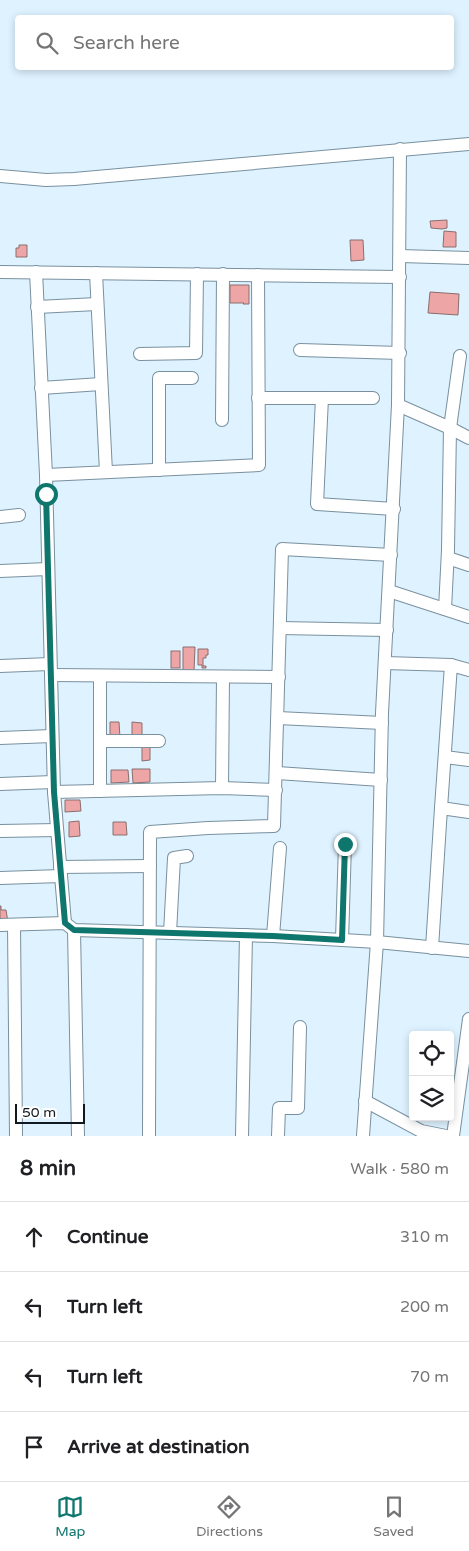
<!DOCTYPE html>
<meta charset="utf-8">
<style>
body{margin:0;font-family:"Varela Round",sans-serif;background:#f2f2f2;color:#202124}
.controls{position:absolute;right:15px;bottom:15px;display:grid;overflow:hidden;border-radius:5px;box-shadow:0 2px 8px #0003}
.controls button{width:45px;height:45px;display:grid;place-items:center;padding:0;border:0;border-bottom:1px solid #e0e0e0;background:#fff;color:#202124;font:25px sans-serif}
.scale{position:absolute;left:15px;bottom:12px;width:70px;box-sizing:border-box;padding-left:5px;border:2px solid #10191f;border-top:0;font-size:14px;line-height:18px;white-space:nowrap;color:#10191f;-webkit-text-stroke:4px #fff;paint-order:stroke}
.stop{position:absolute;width:15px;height:15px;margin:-11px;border:4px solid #0f766e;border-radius:50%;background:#fff}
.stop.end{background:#0f766e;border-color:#fff;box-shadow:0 1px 5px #0008}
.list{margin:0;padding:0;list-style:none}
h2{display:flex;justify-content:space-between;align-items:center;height:65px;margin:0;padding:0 20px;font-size:21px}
h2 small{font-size:16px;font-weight:400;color:#757577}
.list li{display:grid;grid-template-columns:32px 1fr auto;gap:15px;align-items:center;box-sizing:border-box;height:70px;padding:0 20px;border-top:1px solid #e0e0e0}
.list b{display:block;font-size:19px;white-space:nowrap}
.list em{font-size:16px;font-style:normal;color:#757577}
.icon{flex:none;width:28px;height:28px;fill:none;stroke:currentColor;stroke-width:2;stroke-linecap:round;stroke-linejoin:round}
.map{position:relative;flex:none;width:469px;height:1136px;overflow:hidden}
.search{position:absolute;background:#fff;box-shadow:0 2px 8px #0003;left:15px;right:15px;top:15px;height:55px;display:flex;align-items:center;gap:12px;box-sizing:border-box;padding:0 18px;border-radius:5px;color:#757577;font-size:19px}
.sheet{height:345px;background:#fff}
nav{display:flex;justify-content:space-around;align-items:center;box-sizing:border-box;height:70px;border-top:1px solid #e0e0e0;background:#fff;font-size:14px;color:#757577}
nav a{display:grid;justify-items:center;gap:2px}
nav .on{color:#0f766e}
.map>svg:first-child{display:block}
.building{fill:#eda6a5;stroke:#896e6e}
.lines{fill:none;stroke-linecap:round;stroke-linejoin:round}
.minor-casing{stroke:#79909e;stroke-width:14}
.minor{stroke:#fff;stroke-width:12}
.route{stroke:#0f766e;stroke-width:6}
</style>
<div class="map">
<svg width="469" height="1136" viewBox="0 0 469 1136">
<rect width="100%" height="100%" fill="#def2ff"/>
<g class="building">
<path d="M447,220V228L442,229L431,228L430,221Z"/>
<path d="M444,231L456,232V247H443Z"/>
<path d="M350,240H363L364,260L351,261Z"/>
<path d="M19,245H27V257H16V248H19Z"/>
<path d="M230,285H249V304H243L244,303H230Z"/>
<path d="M430,292L459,294L458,315L428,313Z"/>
<path d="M183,647H195L194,671L183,670Z"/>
<path d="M198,649H208V655H206V658H203V666H206V668H202V665H198Z"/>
<rect x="171" y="651" width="9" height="17"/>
<path d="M110,722H119L120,738L110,739Z"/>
<path d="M132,722L142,723V736H132Z"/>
<path d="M142,747H150V760L142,761Z"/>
<path d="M132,769H150V782L133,783Z"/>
<path d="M111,770H128L129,782L111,783Z"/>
<path d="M65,800H80L81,811L65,812Z"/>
<path d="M79,821L80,836L69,837V822Z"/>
<path d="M113,822H126L127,835H113Z"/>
<path d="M0,906H1V910H6L8,922L0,920Z"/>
</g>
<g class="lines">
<defs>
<g id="minor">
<path d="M0,176L46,180L74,179L469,144"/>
<path d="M400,256L469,258"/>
<path d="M0,272L400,277"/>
<path d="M36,272L46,475L54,792"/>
<path d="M96,273L106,472"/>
<path d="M37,307L97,304"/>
<path d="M300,350L400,353"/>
<path d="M140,354L196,353L197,274"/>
<path d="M41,388L101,384"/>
<path d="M258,398H373"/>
<path d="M322,398L317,504L394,509"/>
<path d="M398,405L450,428L469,438"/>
<path d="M222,420L223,274"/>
<path d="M159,470V378H192"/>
<path d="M46,475L259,465L258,275"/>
<path d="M0,517L19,515"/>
<path d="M448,558L469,565"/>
<path d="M0,571L48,569"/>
<path d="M389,591L469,617"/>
<path d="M445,609L448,550L450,428L460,356"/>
<path d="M280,628L387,630"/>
<path d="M385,663L451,665"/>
<path d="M0,666L50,664"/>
<path d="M51,675L279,677"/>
<path d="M278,718L382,723"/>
<path d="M0,738L52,736"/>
<path d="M100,741H159"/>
<path d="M445,757L469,760"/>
<path d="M277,773L381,780"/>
<path d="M0,784L53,782"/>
<path d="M222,788L223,677"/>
<path d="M100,791V676"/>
<path d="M441,808L451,665L469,670"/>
<path d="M0,831L57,830"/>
<path d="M60,867L150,866"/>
<path d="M0,878L61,876"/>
<path d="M65,923L54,792L222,788L276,790"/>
<path d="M0,925L65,923L74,930L273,936L377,942L469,951"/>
<path d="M14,925L16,1136"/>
<path d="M74,930L78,1136"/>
<path d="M170,933L174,858L187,856"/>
<path d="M273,936L280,848"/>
<path d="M342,940L345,844"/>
<path d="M432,948L441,808L469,812"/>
<path d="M365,1101L421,1131L446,1136"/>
<path d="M149,1136L150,832L208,828L274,826L282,549L391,555"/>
<path d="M242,1136L246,935"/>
<path d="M278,1136L279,1108H298L300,1027"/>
<path d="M363,1136L377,942L382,713L398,405L400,149"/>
<path d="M453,1136L469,1019"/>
</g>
</defs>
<use href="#minor" class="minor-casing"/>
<use href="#minor" class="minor"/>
</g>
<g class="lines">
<path class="route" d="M46,494L54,792L65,923L74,930L273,936L342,940L345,844"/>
</g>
</svg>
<div class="controls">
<button><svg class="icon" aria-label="locate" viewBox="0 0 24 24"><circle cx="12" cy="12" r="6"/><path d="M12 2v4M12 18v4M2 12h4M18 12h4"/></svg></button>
<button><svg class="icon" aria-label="layers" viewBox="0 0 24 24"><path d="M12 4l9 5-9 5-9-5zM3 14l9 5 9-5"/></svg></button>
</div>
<div class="scale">50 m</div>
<div class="stop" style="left:46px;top:494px"></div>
<div class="stop end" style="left:345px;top:844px"></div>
<div class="search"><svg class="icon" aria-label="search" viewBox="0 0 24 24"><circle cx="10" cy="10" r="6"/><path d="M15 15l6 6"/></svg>Search here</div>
</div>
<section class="sheet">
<h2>8 min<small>Walk · 580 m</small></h2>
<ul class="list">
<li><svg class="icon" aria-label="ahead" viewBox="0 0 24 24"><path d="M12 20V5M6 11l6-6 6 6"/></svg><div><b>Continue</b></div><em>310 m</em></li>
<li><svg class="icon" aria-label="left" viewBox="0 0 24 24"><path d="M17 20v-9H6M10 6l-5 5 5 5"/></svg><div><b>Turn left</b></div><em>200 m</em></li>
<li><svg class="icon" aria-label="left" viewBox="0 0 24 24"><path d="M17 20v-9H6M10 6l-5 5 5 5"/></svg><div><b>Turn left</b></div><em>70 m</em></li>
<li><svg class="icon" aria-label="arrive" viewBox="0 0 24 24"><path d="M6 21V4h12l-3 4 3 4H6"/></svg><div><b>Arrive at destination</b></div></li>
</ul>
</section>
<nav>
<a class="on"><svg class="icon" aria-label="map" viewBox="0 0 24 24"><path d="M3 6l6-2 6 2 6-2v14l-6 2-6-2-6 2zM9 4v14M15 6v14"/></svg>Map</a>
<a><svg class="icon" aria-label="directions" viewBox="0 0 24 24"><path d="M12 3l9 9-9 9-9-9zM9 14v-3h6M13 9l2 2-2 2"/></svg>Directions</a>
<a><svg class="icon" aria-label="saved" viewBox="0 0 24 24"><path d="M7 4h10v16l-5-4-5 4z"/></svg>Saved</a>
</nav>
